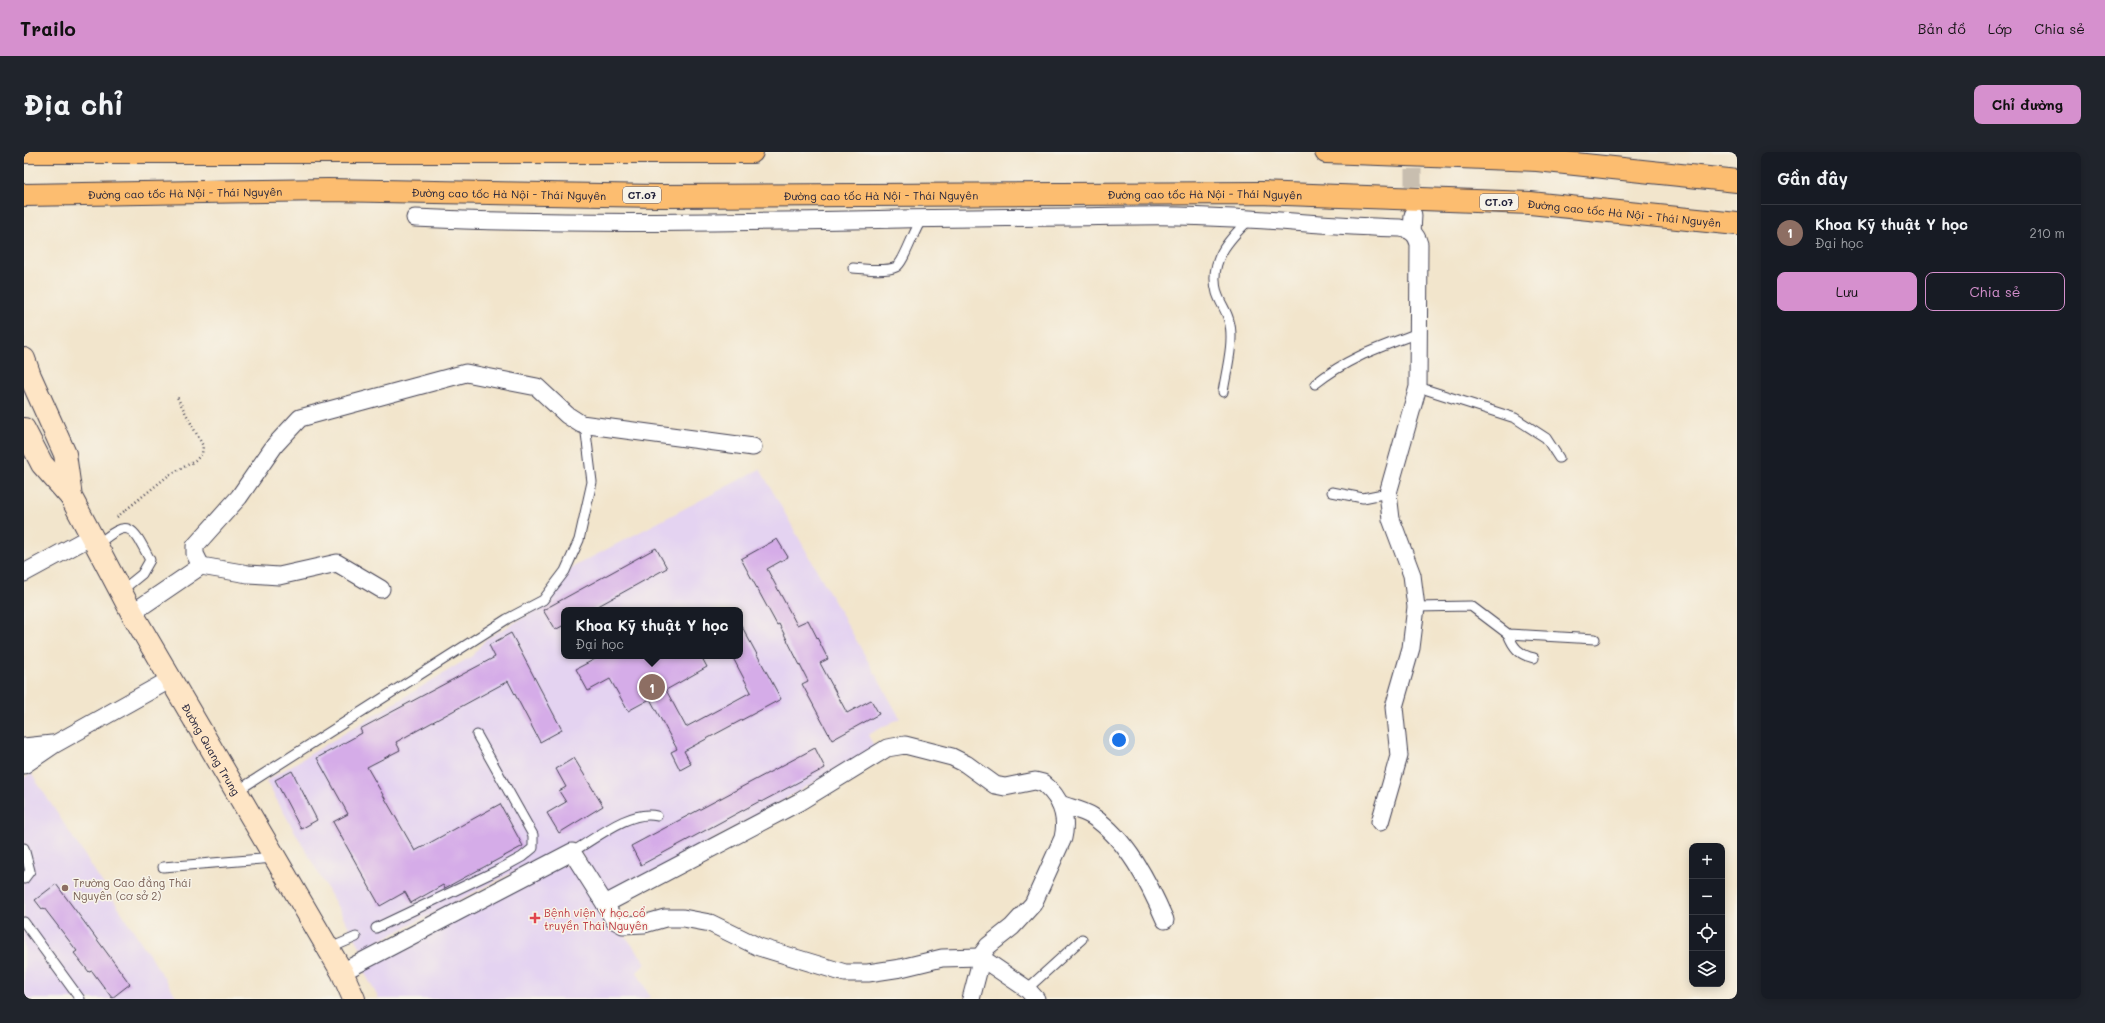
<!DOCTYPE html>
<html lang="vi">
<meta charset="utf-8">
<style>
body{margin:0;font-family:Mali,sans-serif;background:#20242c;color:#f1f3f6}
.controls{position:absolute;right:12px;bottom:12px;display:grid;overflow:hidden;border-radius:8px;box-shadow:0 2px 10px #0003}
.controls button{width:36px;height:36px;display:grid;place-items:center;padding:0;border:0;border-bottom:1px solid #363941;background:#171b24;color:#f1f3f6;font:20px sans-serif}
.you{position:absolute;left:1095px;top:588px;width:14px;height:14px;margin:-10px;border:3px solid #fff;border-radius:50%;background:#1a73e8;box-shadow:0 0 0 6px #1a73e833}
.badge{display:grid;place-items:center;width:26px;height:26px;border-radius:50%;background:#d690ce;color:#fff;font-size:13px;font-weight:700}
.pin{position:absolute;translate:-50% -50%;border:2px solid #fff;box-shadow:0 1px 4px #0006}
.popup{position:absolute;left:537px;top:455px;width:182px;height:52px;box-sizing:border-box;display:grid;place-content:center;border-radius:8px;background:#171b24;filter:drop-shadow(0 1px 3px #0005);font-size:13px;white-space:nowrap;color:#9ea1a6}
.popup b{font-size:15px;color:#f1f3f6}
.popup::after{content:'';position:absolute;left:50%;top:100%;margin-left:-8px;border:8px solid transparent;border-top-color:#171b24}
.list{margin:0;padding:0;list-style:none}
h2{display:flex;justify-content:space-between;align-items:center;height:52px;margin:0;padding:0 16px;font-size:17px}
h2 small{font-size:13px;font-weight:400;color:#9ea1a6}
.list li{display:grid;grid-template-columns:26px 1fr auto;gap:12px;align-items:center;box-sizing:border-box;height:56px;padding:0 16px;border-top:1px solid #363941}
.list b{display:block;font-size:15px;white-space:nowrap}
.list p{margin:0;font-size:13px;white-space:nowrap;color:#9ea1a6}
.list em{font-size:13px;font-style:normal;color:#9ea1a6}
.actions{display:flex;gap:8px;padding:12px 16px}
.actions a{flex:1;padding:9px 0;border:1px solid #d690ce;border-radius:8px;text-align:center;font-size:14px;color:#d690ce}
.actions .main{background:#d690ce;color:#111}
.icon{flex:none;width:22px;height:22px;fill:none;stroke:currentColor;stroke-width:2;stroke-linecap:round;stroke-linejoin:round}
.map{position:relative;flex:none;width:1713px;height:847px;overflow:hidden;border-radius:8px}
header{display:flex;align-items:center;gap:24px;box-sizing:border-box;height:56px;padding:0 20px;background:#d690ce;color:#111}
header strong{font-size:19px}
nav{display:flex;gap:22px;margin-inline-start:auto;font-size:14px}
.intro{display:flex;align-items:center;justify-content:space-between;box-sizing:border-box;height:96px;padding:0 24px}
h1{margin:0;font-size:28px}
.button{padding:10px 18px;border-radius:8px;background:#d690ce;color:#111;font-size:14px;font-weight:700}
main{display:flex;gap:24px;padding:0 24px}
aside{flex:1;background:#171b24;border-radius:8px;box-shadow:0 2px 10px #0003}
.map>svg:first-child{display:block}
.built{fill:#e4d3f1;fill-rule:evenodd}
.building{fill:#d5ace8}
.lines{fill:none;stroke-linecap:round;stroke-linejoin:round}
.street-tunnel{stroke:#c8beaf;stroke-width:17;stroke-dasharray:17 8;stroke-linecap:butt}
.lane-casing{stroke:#413f51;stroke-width:11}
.street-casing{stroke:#413f51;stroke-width:19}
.secondary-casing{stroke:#413f51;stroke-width:24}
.highway-casing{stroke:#413f51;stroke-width:24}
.path{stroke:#413f51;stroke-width:2.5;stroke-dasharray:1 3;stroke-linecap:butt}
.lane{stroke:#fff;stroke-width:9}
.street{stroke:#fff;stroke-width:17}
.secondary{stroke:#fee5c5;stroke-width:22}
.highway{stroke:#fcbd6f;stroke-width:22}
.education-dot{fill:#8d6e63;stroke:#f7f3e8;stroke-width:1.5}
.health-dot{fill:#e0444e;stroke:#f7f3e8;stroke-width:1.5}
.labels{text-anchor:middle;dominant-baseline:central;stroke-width:3;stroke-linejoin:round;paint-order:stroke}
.shield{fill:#f7f3e8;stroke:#62616f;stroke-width:1}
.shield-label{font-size:10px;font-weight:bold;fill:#22223b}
.street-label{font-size:11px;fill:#22223b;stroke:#f7f3e8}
.education-label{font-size:11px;fill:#785e54;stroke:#f7f3e8;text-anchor:start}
.health-label{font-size:11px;fill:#be3a42;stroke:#f7f3e8;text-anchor:start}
</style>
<header>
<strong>Trailo</strong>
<nav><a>Bản đồ</a><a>Lớp</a><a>Chia sẻ</a></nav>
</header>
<div class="intro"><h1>Địa chỉ</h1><a class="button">Chỉ đường</a></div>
<main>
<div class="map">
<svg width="1713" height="847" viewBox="0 0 1713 847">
<rect width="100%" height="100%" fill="#f7f3e8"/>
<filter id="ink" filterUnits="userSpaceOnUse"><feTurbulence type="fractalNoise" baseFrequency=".025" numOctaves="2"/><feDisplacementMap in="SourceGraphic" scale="8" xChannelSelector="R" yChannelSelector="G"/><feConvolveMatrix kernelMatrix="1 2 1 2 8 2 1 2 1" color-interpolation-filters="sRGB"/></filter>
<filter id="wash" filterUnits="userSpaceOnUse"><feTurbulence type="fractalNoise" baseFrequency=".012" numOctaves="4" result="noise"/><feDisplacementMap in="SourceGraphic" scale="16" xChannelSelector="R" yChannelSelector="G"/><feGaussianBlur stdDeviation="0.9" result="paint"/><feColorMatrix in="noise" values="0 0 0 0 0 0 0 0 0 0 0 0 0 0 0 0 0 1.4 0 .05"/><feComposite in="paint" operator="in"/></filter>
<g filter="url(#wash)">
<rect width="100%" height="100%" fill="#f2e5cc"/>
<g class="built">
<path d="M736,317L876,566L844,583L851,596L611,732L580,741L550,689L338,798L242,629L448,504L462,487L523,452L547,416ZM540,458H716V504H540Z"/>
<path d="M7,621L154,847H0V626Z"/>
<path d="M536,712L543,714L552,720L622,811L613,820L626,845L616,847H355L339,818Z"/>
</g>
<g id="blocks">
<g class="building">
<path d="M753,387L764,405L743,417L773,473L784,468L804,507L796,511L823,561L847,548L855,562L808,588L778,532L784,529L755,472L753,473L717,407Z"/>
<path d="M632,396L643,416L567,458H540V473L531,478L519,458Z"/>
<path d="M716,471L757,547L660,599L667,612L656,618L647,600L653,597L626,547L604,559L586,527L564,539L552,517L577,504H677L683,515L642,538L662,575L727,540L708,504H716Z"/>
<path d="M487,481L538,578L516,590L484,529L372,590L376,598L343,615L391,699L476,652L499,694L421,736L419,733L387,751L381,740L356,754L309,670L324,662L293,606L338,581L336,577L471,505L465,493Z"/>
<path d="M791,596L801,616L737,650L736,649L617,713L607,694Z"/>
<path d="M550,606L579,654L535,681L523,661L542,650L535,639L542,635L532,617Z"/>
<path d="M268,619L293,668L277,677L251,628Z"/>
<path d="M32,732L106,832L88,846L68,819L65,820L50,801L53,799L20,756L18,757L11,748Z"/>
</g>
</g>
</g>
<g filter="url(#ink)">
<use href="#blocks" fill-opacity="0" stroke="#413f51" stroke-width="1"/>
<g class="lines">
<path class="street-tunnel" d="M1389,59V0"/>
<defs>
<g id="lane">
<path d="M829,116C842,117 861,120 872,115C880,111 890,77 898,67"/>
<path d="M1291,232C1325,205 1354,196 1394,181"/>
<path d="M1394,235L1491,266L1522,286L1535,306"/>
<path d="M1199,240C1202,220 1211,188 1205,169C1203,159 1196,151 1193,141C1184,109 1205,87 1226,67"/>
<path d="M1308,340L1339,346L1364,341"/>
<path d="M73,393C105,366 108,373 126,408L118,422L97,439"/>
<path d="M1392,455L1447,454L1484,482L1571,487"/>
<path d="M1484,482C1489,495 1495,503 1510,506"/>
<path d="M213,639L483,467L519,448L541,419L555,388L568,330L561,273"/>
<path d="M0,696L6,719L0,727"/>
<path d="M548,700C571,687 606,657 633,664"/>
<path d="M139,715L251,706"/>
<path d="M0,770L56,847"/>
<path d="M352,776L476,717L498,705L509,696V683L453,583"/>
<path d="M304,797L332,785"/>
<path d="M1003,837L1058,787"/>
</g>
<g id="street">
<path d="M391,66C609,76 827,66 1045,65C1081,65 1117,63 1154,64C1228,65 1302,74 1376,76C1387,78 1392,81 1395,92L1394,235L1364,341L1367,367L1388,423L1392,455L1387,496L1370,555L1375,604L1356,670"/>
<path d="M1388,80L1389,63"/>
<path d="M177,414L224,422L255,424L313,411L357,437"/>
<path d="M0,421L68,384"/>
<path d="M108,461L177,414L171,402V394L215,345L251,293L276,266L442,221L513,235L543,263L557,272L729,295"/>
<path d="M0,595L28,592"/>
<path d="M0,613L31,592L147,527"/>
<path d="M1036,652C1046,656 1059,658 1068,664C1103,687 1125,731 1141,768"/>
<path d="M581,752L590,768L599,773L620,772L641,766H659L686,771L735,795L821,821H844L877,816L918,806L956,805L1003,837L1012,847"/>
<path d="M318,820L548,700L581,752L775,650L863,596L881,593L928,605L942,612L971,633L981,635L1011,629L1019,631C1036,645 1044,664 1039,686L1009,752L988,775L964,794L959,801L947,847"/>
</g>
<g id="secondary">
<path d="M0,207L6,224L41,302L47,345"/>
<path id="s1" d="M0,277L18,312L47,345L108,461L318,820L330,847"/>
</g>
<g id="highway">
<path d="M0,0H728"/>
<path d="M1302,0L1513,8L1713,29"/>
<path id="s2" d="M0,43L304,38L635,44L1236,41L1506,51L1713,72"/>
</g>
</defs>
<use href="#lane" class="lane-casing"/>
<use href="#street" class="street-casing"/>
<use href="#secondary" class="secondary-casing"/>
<use href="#highway" class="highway-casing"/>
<path class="path" d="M93,365L145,323L171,309L178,302L179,294L152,243"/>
<use href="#lane" class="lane"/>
<use href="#street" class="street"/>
<use href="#secondary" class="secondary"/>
<use href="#highway" class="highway"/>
</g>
</g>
<circle class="education-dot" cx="41" cy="736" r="4"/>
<path class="health-dot" d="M509 760h4v4h4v4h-4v4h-4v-4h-4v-4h4z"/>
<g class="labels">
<g class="shield">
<rect x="599" y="35" width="38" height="16" rx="3"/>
<rect x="1456" y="42" width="38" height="16" rx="3"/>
</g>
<g class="shield-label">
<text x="618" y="43">CT.07</text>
<text x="1475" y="50">CT.07</text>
</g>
<g class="street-label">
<text stroke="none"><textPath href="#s2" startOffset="161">Đường cao tốc Hà Nội - Thái Nguyên</textPath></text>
<text stroke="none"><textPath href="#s2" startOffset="485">Đường cao tốc Hà Nội - Thái Nguyên</textPath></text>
<text stroke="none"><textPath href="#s2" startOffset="1181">Đường cao tốc Hà Nội - Thái Nguyên</textPath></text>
<text stroke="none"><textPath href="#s2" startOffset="857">Đường cao tốc Hà Nội - Thái Nguyên</textPath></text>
<text stroke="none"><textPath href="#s2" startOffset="1601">Đường cao tốc Hà Nội - Thái Nguyên</textPath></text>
<text stroke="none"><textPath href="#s1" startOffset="372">Đường Quang Trung</textPath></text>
</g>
<g class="education-label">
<text x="49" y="730">Trường Cao đẳng Thái<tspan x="49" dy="13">Nguyên (cơ sở 2)</tspan></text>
</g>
<g class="health-label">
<text x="520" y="760">Bệnh viện Y học cổ<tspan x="520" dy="13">truyền Thái Nguyên</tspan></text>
</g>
</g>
</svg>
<div class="controls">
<button>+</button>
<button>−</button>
<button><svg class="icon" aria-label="locate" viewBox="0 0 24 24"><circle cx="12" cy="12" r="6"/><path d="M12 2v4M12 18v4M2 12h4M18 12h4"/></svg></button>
<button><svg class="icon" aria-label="layers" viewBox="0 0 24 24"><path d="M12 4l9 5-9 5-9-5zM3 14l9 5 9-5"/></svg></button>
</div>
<div class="you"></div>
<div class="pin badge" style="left:628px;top:535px;background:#8d6e63">1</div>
<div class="popup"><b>Khoa Kỹ thuật Y học</b>Đại học</div>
</div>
<aside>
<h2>Gần đây<small></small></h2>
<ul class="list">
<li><span class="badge" style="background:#8d6e63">1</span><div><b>Khoa Kỹ thuật Y học</b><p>Đại học</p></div><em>210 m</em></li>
</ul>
<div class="actions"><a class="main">Lưu</a><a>Chia sẻ</a></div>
</aside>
</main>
